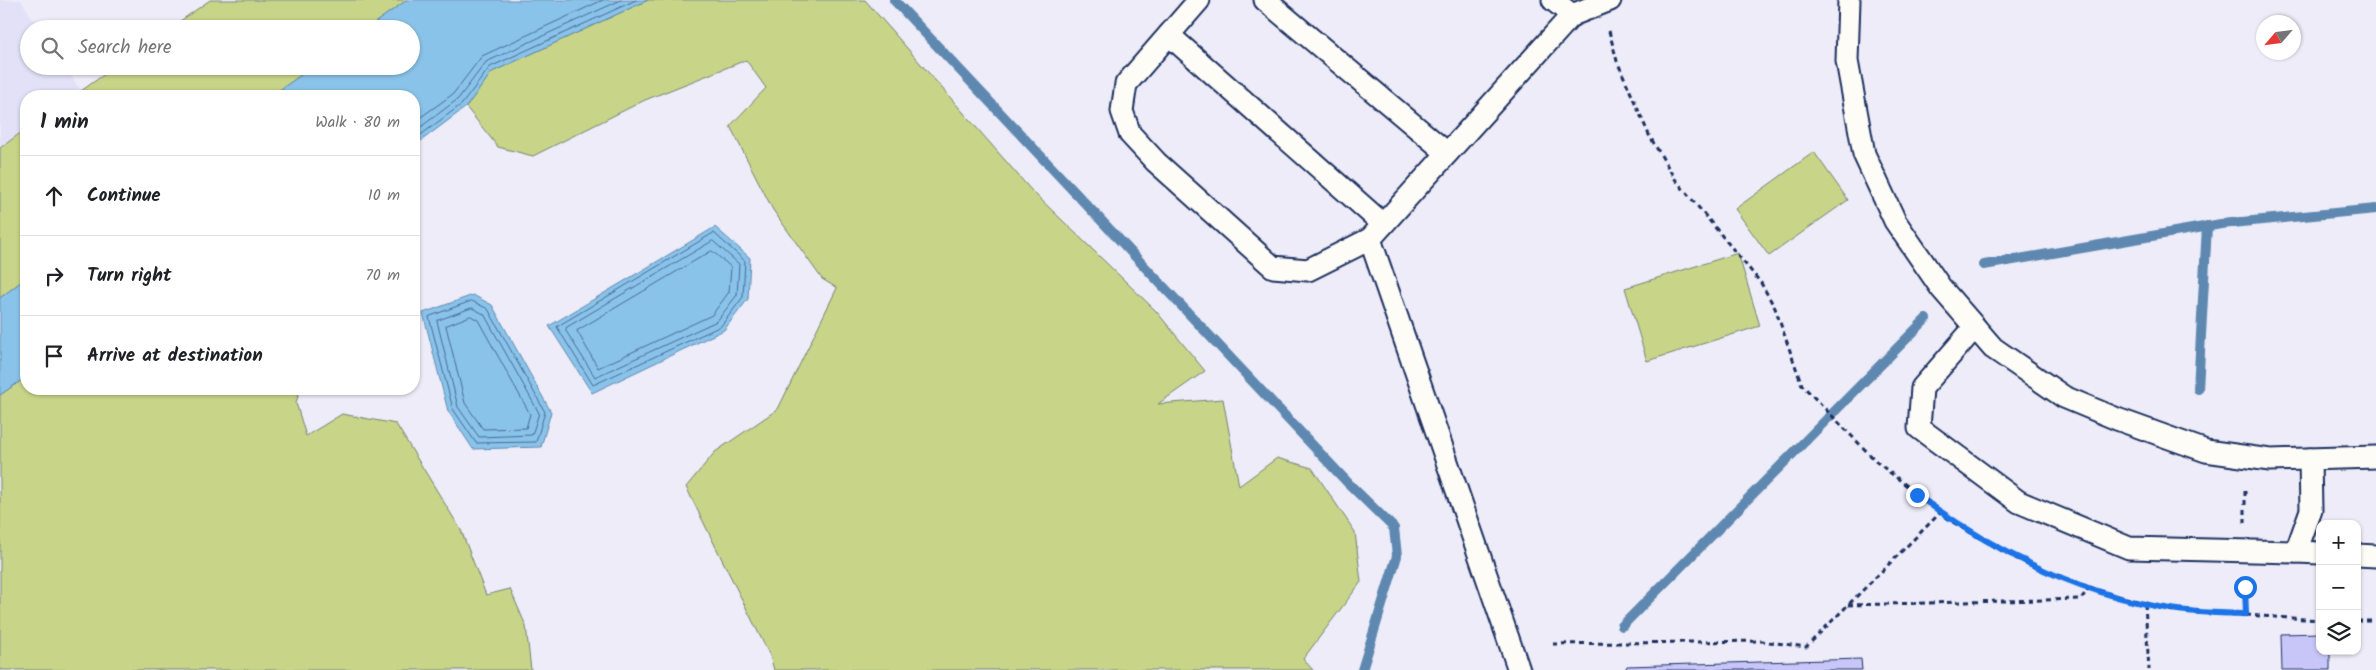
<!DOCTYPE html>
<meta charset="utf-8">
<style>
body{margin:0;font-family:Kalam,sans-serif;background:#f6f6f6;color:#202124}
.controls{position:absolute;right:15px;bottom:15px;display:grid;overflow:hidden;border-radius:10px;box-shadow:0 1px 4px #0004}
.controls button{width:45px;height:45px;display:grid;place-items:center;padding:0;border:0;border-bottom:1px solid #e0e0e0;background:#fff;color:#202124;font:25px sans-serif}
.compass{position:absolute;left:2256px;top:15px;width:45px;height:45px;border-radius:50%;background:#fff;box-shadow:0 1px 4px #0004;rotate:242deg}
.stop{position:absolute;width:15px;height:15px;margin:-11px;border:4px solid #1a73e8;border-radius:50%;background:#fff}
.stop.end{background:#1a73e8;border-color:#fff;box-shadow:0 1px 5px #0008}
.list{margin:0;padding:0;list-style:none}
h2{display:flex;justify-content:space-between;align-items:center;height:65px;margin:0;padding:0 20px;font-size:21px}
h2 small{font-size:16px;font-weight:400;color:#757577}
.list li{display:grid;grid-template-columns:32px 1fr auto;gap:15px;align-items:center;box-sizing:border-box;height:80px;padding:0 20px;border-top:1px solid #e0e0e0}
.list b{display:block;font-size:19px;white-space:nowrap}
.list em{font-size:16px;font-style:normal;color:#757577}
.icon{flex:none;width:28px;height:28px;fill:none;stroke:currentColor;stroke-width:2;stroke-linecap:round;stroke-linejoin:round}
.map{position:relative;flex:none;width:2376px;height:670px;overflow:hidden}
.search{position:absolute;background:#fff;box-shadow:0 1px 4px #0004;left:20px;top:20px;width:400px;height:55px;display:flex;align-items:center;gap:12px;box-sizing:border-box;padding:0 18px;border-radius:28px;color:#757577;font-size:19px}
.panel{position:absolute;background:#fff;box-shadow:0 1px 4px #0004;left:20px;top:90px;width:400px;height:305px;border-radius:20px}
.map>svg:first-child{display:block}
.built{fill:#e2e1f8}
.green{fill:#c8d488;stroke:#728273}
.water{fill:#8ac3e9;stroke:#5e88b1}
.lines{fill:none;stroke-linecap:round;stroke-linejoin:round}
.shore{stroke:#476a96;stroke-width:1}
.stream{stroke:#5e88b1;stroke-width:10}
.building{fill:#c8c6f9;stroke:#1b2f5e}
.service-casing{stroke:#1b2f5e;stroke-width:25}
.path{stroke:#1b2f5e;stroke-width:3;stroke-dasharray:5 4;stroke-linecap:butt}
.service{stroke:#fdfcf7;stroke-width:21}
.route{stroke:#1a73e8;stroke-width:6}
</style>
<div class="map">
<svg width="2376" height="670" viewBox="0 0 2376 670">
<rect width="100%" height="100%" fill="#edecf8"/>
<filter id="ink" filterUnits="userSpaceOnUse"><feTurbulence type="fractalNoise" baseFrequency=".02" numOctaves="2"/><feDisplacementMap in="SourceGraphic" scale="10" xChannelSelector="R" yChannelSelector="G"/><feConvolveMatrix kernelMatrix="1 2 1 2 8 2 1 2 1" color-interpolation-filters="sRGB"/></filter>
<g filter="url(#ink)">
<path class="built" d="M0,0H21L39,29H29V66H64L81,91L74,96H26V129L0,148Z"/>
<g class="green">
<path d="M210,0H407L366,29H169Z"/>
<path d="M648,0H865L1031,190L1156,311L1205,371L1158,404L1223,399L1239,486L1277,458L1312,468L1355,532L1361,582L1303,659L1313,670H774L770,656L686,487L715,452L778,409L837,288L822,279L773,210L730,126L766,88L746,60L645,100L533,156L498,147L466,107L492,72Z"/>
<path d="M116,66H314L271,96H74Z"/>
<path d="M26,129V278L0,298V148Z"/>
<path d="M1814,152L1848,200L1769,256L1735,209Z"/>
<path d="M1738,253L1760,326L1647,361L1625,288Z"/>
<path d="M26,377V389H300L296,403L306,436L342,414L396,424L461,530L486,595L510,589L526,626L531,670H0V395Z"/>
</g>
<g class="water">
<path d="M407,0H648L492,72L466,107L414,146V96H271L314,66H411V29H366Z"/>
<path d="M715,227L750,258L748,299L724,330L592,393L549,326Z"/>
<path d="M26,278V377L0,395V298Z"/>
<path d="M473,295L492,305L551,412L541,447L473,449L448,411L423,313Z"/>
</g>
<g class="lines">
<g class="shore">
<path d="M414,122L453,94L482,56L603,0"/>
<path d="M414,132L458,99L486,62L621,0"/>
<path d="M414,140L462,104L490,67L636,0"/>
<path d="M714,233L745,261L743,297L721,326L593,385L557,327Z"/>
<path d="M713,241L739,264L737,295L717,321L595,377L566,331V328Z"/>
<path d="M712,251L731,267L729,292L712,315L598,368L577,331Z"/>
<path d="M472,301L488,309L545,412L536,442L476,443L453,409L429,317Z"/>
<path d="M472,308L484,314L539,413L532,435L479,437L458,407L437,321Z"/>
<path d="M471,316L478,320L530,414L526,428L483,429L465,403L446,326Z"/>
</g>
<g class="stream">
<path d="M894,0L1349,484L1394,528L1397,556L1362,670"/>
<path d="M1984,265L2221,224L2376,209"/>
<path d="M2198,389L2207,226"/>
<path d="M1622,626L1926,319"/>
</g>
</g>
<g class="building">
<path d="M2320,633V651H2330V670H2282L2281,634Z"/>
<path d="M1861,659L1862,670H1625L1627,666Z"/>
</g>
<g class="lines">
<defs>
<g id="service">
<path d="M1199,0L1126,84L1122,111L1130,134L1156,162L1273,267L1308,270L1370,239L1572,15L1610,0"/>
<path d="M1265,0L1447,153"/>
<path d="M1553,0L1572,15"/>
<path d="M1849,0L1847,61L1864,154L1895,221L1941,288L1993,348L2064,397L2117,419L2206,451L2270,460L2376,457"/>
<path d="M1169,35L1383,224"/>
<path d="M1370,239L1519,670"/>
<path d="M1975,327L1922,388L1919,428L2019,502L2129,548L2296,552L2311,510L2310,459"/>
<path d="M2296,552L2320,553"/>
<path d="M2357,555L2376,556"/>
</g>
</defs>
<use href="#service" class="service-casing"/>
<g class="path">
<path d="M1609,31L1617,61L1649,135L1675,179L1761,283L1775,308L1802,385L1878,463L1953,522L2014,557L2070,581L2109,594L2171,610L2246,615L2245,587"/>
<path d="M2245,523V487"/>
<path d="M2145,604L2149,670"/>
<path d="M1848,605L2081,599L2089,588"/>
<path d="M2246,615L2320,620"/>
<path d="M2357,621H2371"/>
<path d="M1553,644L1762,641L1806,647L1941,512"/>
</g>
<use href="#service" class="service"/>
</g>
</g>
<g class="lines" filter="url(#ink)">
<path class="route" d="M1917,495C1992,550 2077,594 2171,609C2195,613 2221,613 2246,614L2245,587"/>
</g>
</svg>
<div class="controls">
<button>+</button>
<button>−</button>
<button><svg class="icon" aria-label="layers" viewBox="0 0 24 24"><path d="M12 4l9 5-9 5-9-5zM3 14l9 5 9-5"/></svg></button>
</div>
<svg class="compass" viewBox="-18 -18 36 36"><path d="M0-13l5 13h-10z" fill="#e53935"/><path d="M0 13l5-13h-10z" fill="#757577"/></svg>
<div class="stop" style="left:2245px;top:587px"></div>
<div class="stop end" style="left:1917px;top:495px"></div>
<div class="search"><svg class="icon" aria-label="search" viewBox="0 0 24 24"><circle cx="10" cy="10" r="6"/><path d="M15 15l6 6"/></svg>Search here</div>
<section class="panel">
<h2>1 min<small>Walk · 80 m</small></h2>
<ul class="list">
<li><svg class="icon" aria-label="ahead" viewBox="0 0 24 24"><path d="M12 20V5M6 11l6-6 6 6"/></svg><div><b>Continue</b></div><em>10 m</em></li>
<li><svg class="icon" aria-label="right" viewBox="0 0 24 24"><path d="M7 20v-9h11M14 6l5 5-5 5"/></svg><div><b>Turn right</b></div><em>70 m</em></li>
<li><svg class="icon" aria-label="arrive" viewBox="0 0 24 24"><path d="M6 21V4h12l-3 4 3 4H6"/></svg><div><b>Arrive at destination</b></div></li>
</ul>
</section>
</div>
